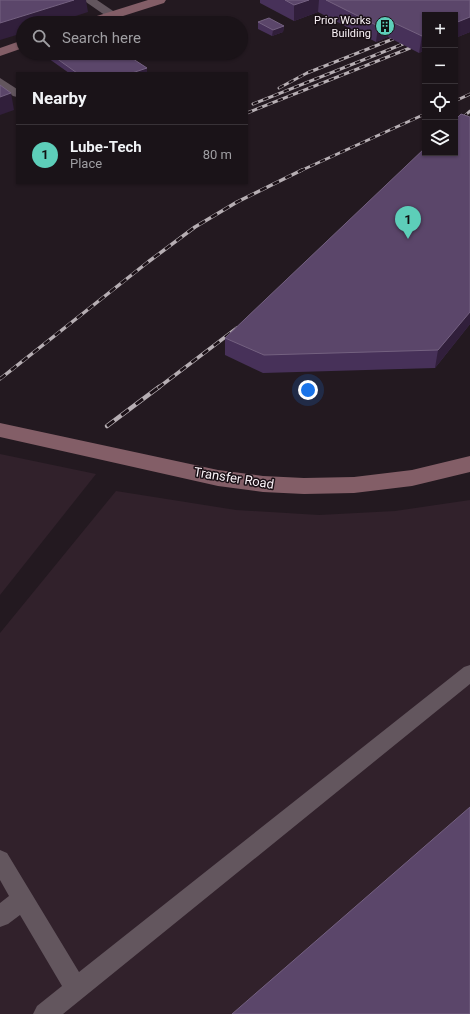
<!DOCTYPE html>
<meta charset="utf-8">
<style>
body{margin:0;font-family:Roboto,sans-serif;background:#272025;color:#f1f3f6}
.controls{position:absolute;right:12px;top:12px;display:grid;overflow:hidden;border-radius:0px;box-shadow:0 1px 3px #0004}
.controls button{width:36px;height:36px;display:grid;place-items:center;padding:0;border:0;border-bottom:1px solid #383237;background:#1a1318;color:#f1f3f6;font:20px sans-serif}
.you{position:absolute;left:308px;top:390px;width:14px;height:14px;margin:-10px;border:3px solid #fff;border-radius:50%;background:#1a73e8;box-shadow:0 0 0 6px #1a73e833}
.badge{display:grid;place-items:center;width:26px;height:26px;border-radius:50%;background:#5dceb9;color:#111;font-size:13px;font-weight:700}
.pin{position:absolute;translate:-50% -33px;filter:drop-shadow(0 1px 2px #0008)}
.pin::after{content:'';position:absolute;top:21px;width:14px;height:12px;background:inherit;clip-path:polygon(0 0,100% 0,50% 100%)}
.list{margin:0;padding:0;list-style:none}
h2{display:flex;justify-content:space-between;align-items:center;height:52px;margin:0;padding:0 16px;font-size:17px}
h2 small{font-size:13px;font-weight:400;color:#9f9ea2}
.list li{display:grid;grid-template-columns:26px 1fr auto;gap:12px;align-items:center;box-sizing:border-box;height:60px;padding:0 16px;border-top:1px solid #383237}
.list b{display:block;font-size:15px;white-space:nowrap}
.list p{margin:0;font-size:13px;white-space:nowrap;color:#9f9ea2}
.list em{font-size:13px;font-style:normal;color:#9f9ea2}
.icon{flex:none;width:22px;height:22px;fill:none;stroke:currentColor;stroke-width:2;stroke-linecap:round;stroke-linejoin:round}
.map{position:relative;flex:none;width:470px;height:1014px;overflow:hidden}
.search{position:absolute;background:#1a1318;box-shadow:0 1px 3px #0004;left:16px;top:16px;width:232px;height:44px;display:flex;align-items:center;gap:10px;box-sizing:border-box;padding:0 14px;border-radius:22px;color:#9f9ea2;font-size:15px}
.panel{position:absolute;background:#1a1318;box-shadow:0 1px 3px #0004;left:16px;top:72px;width:232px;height:112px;border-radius:0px}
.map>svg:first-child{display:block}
.built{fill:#31212b}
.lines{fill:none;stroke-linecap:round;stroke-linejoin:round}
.lane{fill:#63565e;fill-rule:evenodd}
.street{fill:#63565e;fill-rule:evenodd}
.secondary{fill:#835e67;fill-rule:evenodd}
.rail-far2-casing{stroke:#b6aeb3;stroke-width:3}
.rail-far1-casing{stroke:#b6aeb3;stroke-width:3.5}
.rail-casing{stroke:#b6aeb3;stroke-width:4.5}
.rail-far2{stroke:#1a1016;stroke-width:2;stroke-dasharray:5.5;stroke-linecap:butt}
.rail-far1{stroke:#1a1016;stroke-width:2.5;stroke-dasharray:7;stroke-linecap:butt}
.rail{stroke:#1a1016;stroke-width:3;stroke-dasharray:9;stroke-linecap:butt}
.wall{fill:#473159}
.shaded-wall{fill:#311f3b}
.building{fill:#5b466a;stroke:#746180}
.labels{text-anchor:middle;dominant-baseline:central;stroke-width:3;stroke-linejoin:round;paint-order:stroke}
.far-poi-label{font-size:11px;fill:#faf2f7;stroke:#1a1016;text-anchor:end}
.street-label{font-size:13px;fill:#faf2f7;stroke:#1a1016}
</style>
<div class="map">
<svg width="470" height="1014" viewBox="0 0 470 1014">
<rect width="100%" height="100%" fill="#231920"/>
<g class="built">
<path d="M0,454L96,474L0,595Z"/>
<path d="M116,491L236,510L319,515L395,511L470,500V1014H0V633Z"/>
</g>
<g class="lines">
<g class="lane">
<path d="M0,78L17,89V97L13,96L0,86Z"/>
<path d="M470,665V684L63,1014H33L37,1006L62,986L20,915L8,924L0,927V903L9,896L0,880V850L7,853L79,972L464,667Z"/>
</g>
<path class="street" d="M83,0H97L119,15L117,18H109Z"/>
<g class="secondary">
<path d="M148,0H166L164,3L101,23H82L84,20Z"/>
<path d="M23,40V48L0,56V48Z"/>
<path d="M0,423L218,470L263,476L304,478L354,477L412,470L470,456V472L412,486L354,493L304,494L263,492L218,486L0,437Z"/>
</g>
<defs>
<g id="rail-far2">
<path d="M279,88L307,73L393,39"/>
<path d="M455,101L470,94"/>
<path d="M253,104L403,44"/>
<path d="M247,113L410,48"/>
<path d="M455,125L470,111"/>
<path d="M300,171L425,114"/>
</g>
<g id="rail-far1">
<path d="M0,379L148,262L195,227L237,202L302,170"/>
<path d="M158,388L237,328"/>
</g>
<path id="rail" d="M107,426L159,387"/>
</defs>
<use href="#rail-far2" class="rail-far2-casing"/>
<use href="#rail-far1" class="rail-far1-casing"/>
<use href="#rail" class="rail-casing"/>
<use href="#rail-far2" class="rail-far2"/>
<use href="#rail-far1" class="rail-far1"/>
<use href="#rail" class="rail"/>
</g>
<g class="wall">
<path d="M260,0H470V32L455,38V15H425V50L419,53L388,37L376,42L318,12L294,21L260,3Z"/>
<path d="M258,22L284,26L283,32L272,36L258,29Z"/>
<path d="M45,53H124L147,68V73H69L45,56Z"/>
<path d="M470,324L435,368L263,373L225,355V338Z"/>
</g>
<g class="shaded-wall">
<path d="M74,0H86L88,12L54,23H23V33L0,40V23Z"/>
<path d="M309,0H319L318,12L294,21V5Z"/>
<path d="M470,17V32L455,38V23Z"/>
<path d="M390,21L388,37L376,42L378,26Z"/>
<path d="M284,26L283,32L272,36L273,30Z"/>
<path d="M425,35V50L419,53L422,36Z"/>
<path d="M147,68V73H132Z"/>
<path d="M11,93L14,110L0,115V97Z"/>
<path d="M470,312V324L435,368L438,350Z"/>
</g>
<g class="building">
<path d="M0,0H74L0,23Z"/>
<path d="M285,0H309L294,5Z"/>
<path d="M326,0H470V17L455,23V15H425V35L422,36L390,21L378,26Z"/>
<path d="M269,18L284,26L273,30L258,22Z"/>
<path d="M49,53H124L147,68L132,73H77Z"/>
<path d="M0,85L11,93L0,97Z"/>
<path d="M461,114L470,117V312L438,350L264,355L225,338L425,148V153H455V120Z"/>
<path d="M470,807V1014H232Z"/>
</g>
<defs>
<symbol id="building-disc" viewBox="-11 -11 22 22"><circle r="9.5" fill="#5dceb9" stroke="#1a1016"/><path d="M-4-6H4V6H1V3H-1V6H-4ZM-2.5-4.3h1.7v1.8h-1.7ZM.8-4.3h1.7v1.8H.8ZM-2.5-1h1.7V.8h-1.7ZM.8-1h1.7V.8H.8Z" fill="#111"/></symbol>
</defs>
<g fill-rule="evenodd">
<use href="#building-disc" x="374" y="15" width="22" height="22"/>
</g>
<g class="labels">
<g class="far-poi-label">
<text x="371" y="20">Prior Works<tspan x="371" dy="13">Building</tspan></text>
</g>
<g class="street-label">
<text transform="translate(234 478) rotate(9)">Transfer Road</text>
</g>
</g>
</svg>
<div class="controls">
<button>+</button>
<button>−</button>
<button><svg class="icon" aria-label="locate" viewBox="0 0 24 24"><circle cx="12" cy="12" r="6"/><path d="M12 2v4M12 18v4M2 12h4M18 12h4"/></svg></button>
<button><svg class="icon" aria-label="layers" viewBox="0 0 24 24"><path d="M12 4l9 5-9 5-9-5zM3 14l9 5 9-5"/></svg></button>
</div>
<div class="you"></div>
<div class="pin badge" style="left:408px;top:239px">1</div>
<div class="search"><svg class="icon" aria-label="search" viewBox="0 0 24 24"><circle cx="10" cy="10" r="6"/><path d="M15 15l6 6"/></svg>Search here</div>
<section class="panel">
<h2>Nearby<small></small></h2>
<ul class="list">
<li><span class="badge">1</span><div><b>Lube-Tech</b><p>Place</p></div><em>80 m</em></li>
</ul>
</section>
</div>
